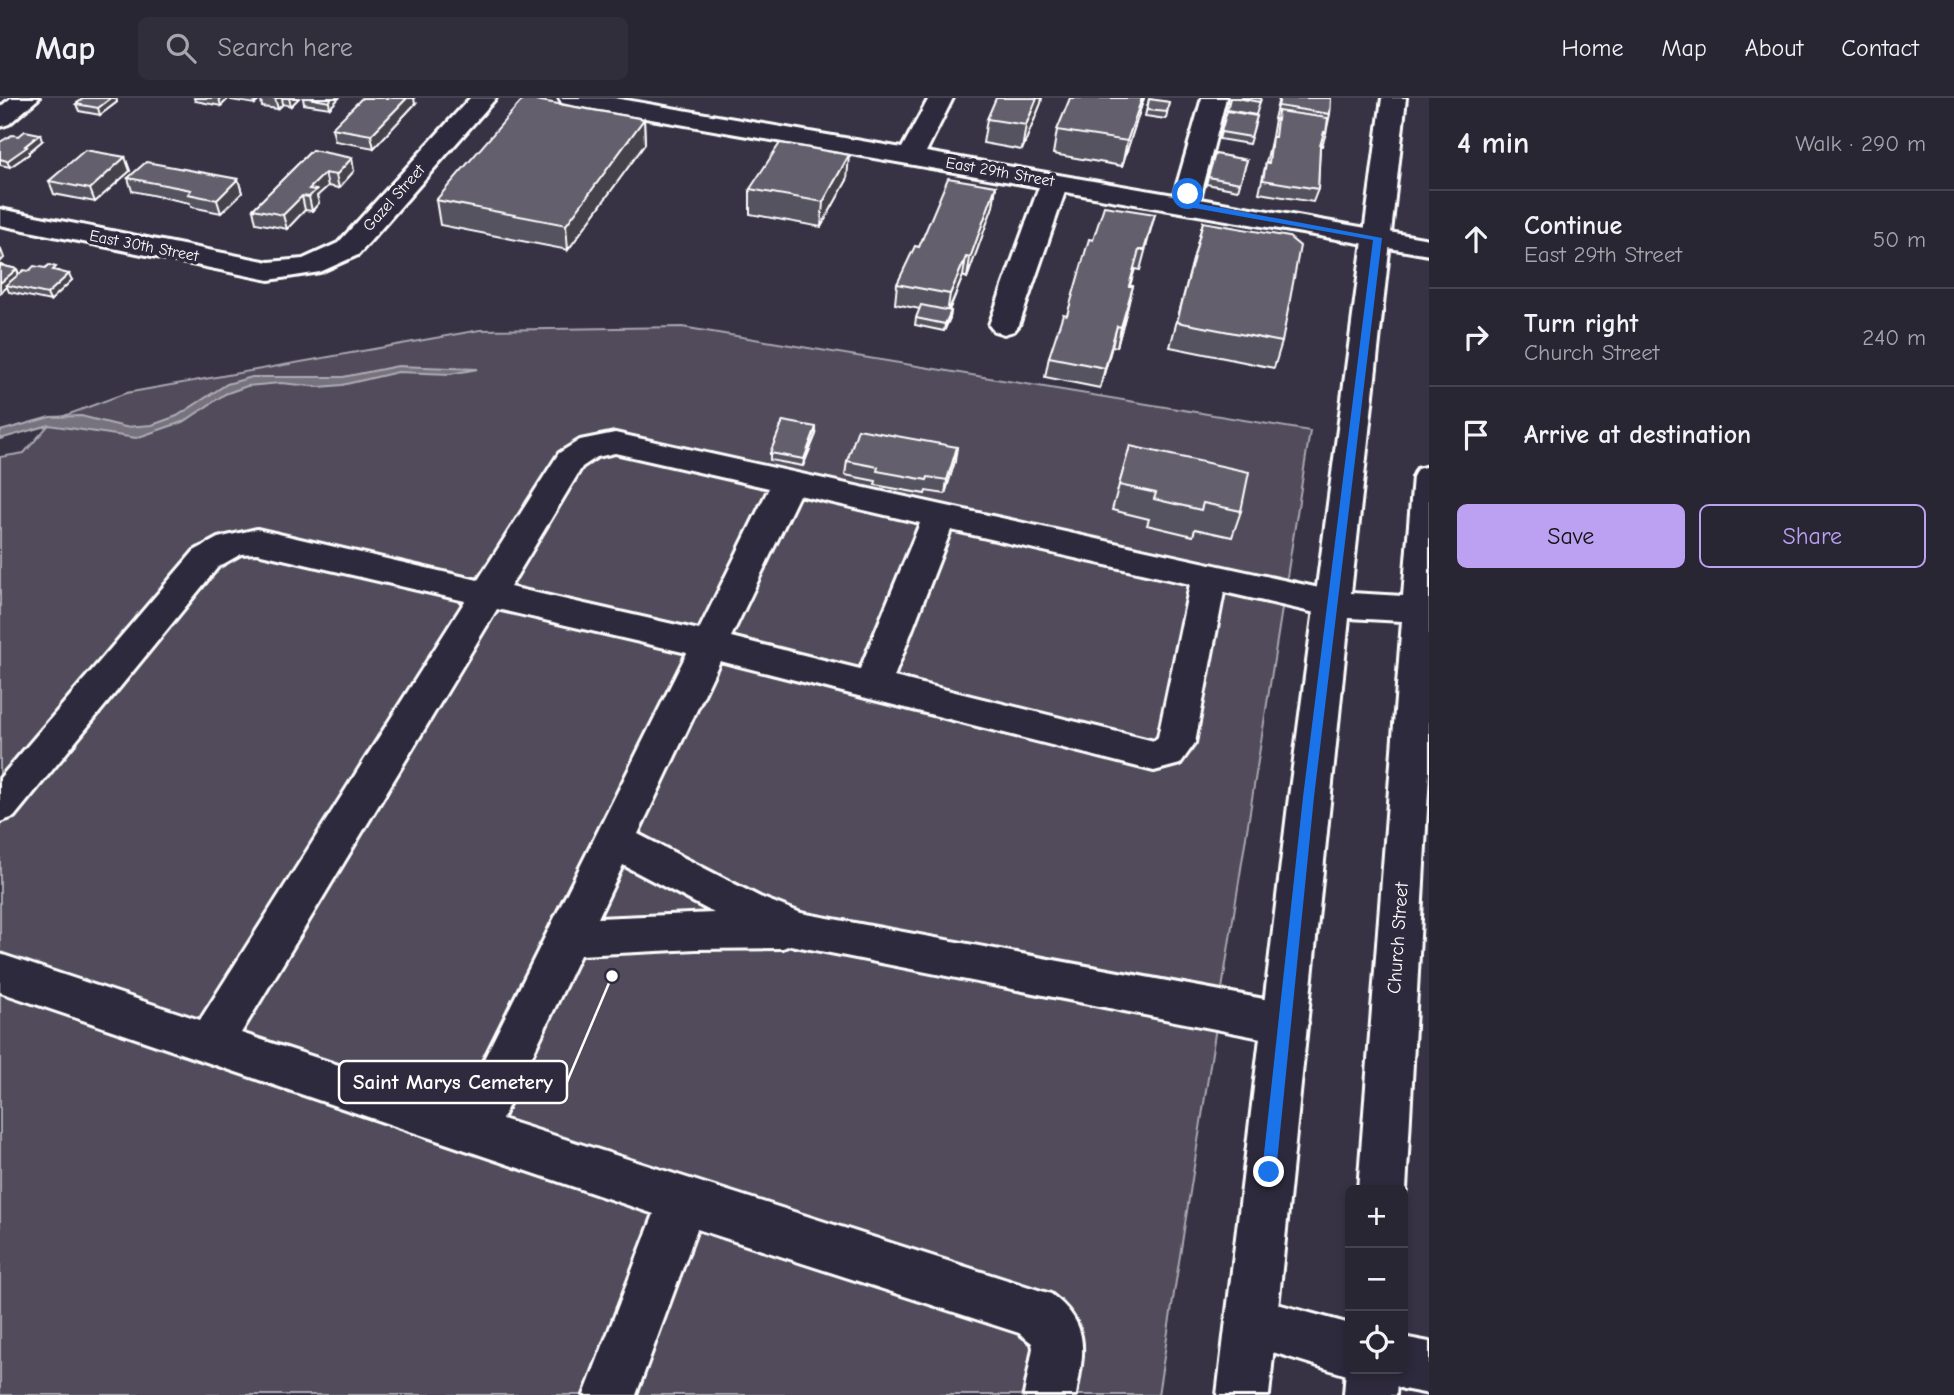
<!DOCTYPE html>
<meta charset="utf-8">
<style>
body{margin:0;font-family:"Comic Neue",sans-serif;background:#312e3c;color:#f1f3f6}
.controls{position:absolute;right:21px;bottom:21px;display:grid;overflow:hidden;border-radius:10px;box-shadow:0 4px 10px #0003}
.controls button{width:63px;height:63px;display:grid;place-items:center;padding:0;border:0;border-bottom:2px solid #45434f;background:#292634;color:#f1f3f6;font:35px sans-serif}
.stop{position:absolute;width:21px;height:21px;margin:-16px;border:5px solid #1a73e8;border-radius:50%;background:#fff}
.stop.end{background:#1a73e8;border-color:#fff;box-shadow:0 2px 7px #0008}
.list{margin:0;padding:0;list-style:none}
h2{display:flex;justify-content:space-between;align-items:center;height:91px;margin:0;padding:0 28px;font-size:30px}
h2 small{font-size:23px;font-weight:400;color:#a5a5ac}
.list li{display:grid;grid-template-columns:46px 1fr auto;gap:21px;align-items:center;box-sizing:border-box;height:98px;padding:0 28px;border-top:2px solid #45434f}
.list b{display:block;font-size:26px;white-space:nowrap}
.list p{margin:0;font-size:23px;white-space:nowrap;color:#a5a5ac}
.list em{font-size:23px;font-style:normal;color:#a5a5ac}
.actions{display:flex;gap:14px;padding:21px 28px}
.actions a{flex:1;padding:16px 0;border:2px solid #bca0f2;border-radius:10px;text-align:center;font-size:24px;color:#bca0f2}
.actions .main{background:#bca0f2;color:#111}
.icon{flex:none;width:38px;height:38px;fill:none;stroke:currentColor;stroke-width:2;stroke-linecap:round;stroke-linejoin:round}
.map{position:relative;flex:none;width:1429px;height:1297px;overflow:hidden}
header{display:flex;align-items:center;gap:42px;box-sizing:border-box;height:98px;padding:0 35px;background:#292634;border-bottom:2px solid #45434f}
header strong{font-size:33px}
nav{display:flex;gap:38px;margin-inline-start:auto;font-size:24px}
.search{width:490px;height:63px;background:#312e3c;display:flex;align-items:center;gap:18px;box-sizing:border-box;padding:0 24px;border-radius:10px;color:#a5a5ac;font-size:26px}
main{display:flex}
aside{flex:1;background:#292634}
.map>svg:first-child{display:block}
.green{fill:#514c5c;stroke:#a8a6ae;stroke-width:2}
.water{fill:#76737f;stroke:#adabb2;stroke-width:2}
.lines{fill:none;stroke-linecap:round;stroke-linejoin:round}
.minor-casing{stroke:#fff;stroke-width:6}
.major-casing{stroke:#fff;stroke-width:6}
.minor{fill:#2f2a3d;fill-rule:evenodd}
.major{fill:#2f2a3d;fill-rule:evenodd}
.wall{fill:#55525e;stroke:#fff;stroke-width:2}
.shaded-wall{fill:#45424c;stroke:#fff;stroke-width:2}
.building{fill:#635f6d;stroke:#fff;stroke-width:2}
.route{fill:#1a73e8}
.labels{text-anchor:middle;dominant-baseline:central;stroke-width:7;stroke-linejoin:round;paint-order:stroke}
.far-street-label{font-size:16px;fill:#fff;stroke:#2f2a3d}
.street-label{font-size:19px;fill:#fff;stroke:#2f2a3d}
.leader{fill:none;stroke:#fff;stroke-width:2.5}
.callout-dot{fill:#fff;stroke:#2f2a3d;stroke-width:2.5}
.callout{fill:#2f2a3d;stroke:#fff;stroke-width:2.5}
.callout-label{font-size:21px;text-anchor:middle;font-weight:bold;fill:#fff}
</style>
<header>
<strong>Map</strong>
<div class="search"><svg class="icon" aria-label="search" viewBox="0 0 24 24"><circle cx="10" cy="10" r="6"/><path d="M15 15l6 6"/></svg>Search here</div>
<nav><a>Home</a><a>Map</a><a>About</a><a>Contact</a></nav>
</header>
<main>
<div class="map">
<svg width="1429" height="1297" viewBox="0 0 1429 1297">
<rect width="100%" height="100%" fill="#373345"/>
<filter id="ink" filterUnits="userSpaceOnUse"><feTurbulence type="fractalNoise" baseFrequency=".0143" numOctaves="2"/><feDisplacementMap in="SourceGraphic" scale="14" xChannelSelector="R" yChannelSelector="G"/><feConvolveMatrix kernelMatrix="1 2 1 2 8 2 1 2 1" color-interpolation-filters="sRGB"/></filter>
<g filter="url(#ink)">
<path class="green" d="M682,229L1310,333L1158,1297H0V359L24,355L53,322L126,295L480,232Z"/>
<path class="water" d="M398,268L478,271L450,276L398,274L342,287L320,289L281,285L247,288L225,296L185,323L136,340L49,327L0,341V333L50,319L81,318L125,329L152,327L177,318L227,286L252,279H343Z"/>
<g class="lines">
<defs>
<g id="minor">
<path d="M11,0H39L9,26L0,29V9Z"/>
<path d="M470,0H496L358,157L320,174L269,182L0,127V111L269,164L303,161L338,145Z"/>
<path d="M559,0H614L902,50L929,0H953L926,54L1174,97L1202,0H1226L1200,101L1429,141V157L1065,94L1019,227L1014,233L1004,236L994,233L989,227L1039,89L571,7L562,5Z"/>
<path d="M615,335L1333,493L1346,497L1351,506L1346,515L1333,519L1224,494L1195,645L1180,666L1154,673L720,563L638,736L760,799L801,815L1286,905L1302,911L1308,925L1302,939L1286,945L790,847L783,850L696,851L580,857L502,1021L1051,1196C1091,1227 1084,1252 1076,1297H1024L1033,1250L1032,1245L1019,1235L697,1131L636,1297H584L654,1116L0,894V856L200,922L465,503L257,455L241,456L218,469L14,719L0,724V680L194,453L218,440L257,431L478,482L559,355L580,342ZM615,355L769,390L699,532L510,489L582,369L597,359ZM799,397L920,425L860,571L731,539ZM951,432L1190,486L1158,639L1154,643L894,579ZM497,511L687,555L461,1007L241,935ZM623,767L714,815L598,820Z"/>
<path d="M1252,1199L1350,1226V1271H1367L1350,1278L1234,1242L1227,1224L1234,1206Z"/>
<path d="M1403,1239L1429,1244V1296L1403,1291L1385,1283L1380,1271H1403Z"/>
</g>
<g id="major">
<path d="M1382,0H1406L1351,495L1403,498L1413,379L1417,371L1429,368V675L1406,1092L1403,1099V1092H1358L1402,523L1349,520L1269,1297H1217L1289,699Z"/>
<path d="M1350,1261V1271H1398L1396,1297H1344L1346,1271Z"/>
</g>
</defs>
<use href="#minor" class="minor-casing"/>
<use href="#major" class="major-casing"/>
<use href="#minor" class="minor"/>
<use href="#major" class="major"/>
</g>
<g class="wall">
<path d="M84,0H116L117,4L100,17L79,13L76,6Z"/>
<path d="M194,0H229L221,8L195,3Z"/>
<path d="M231,0H299L291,8L283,6L278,11L262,9L261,1L255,6L231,2Z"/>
<path d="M303,0H339L330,10L304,6Z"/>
<path d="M1144,0L1122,68L1053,56L1057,32Z"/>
<path d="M1230,0H1261L1256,17L1227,12Z"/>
<path d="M1279,0H1331L1330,16L1326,35L1322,48H1320L1318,91L1313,104L1259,95L1272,39L1275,21H1274Z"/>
<path d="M1149,1L1169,4L1166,21L1145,18Z"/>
<path d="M1041,5L1022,52L983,45L987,21Z"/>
<path d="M415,6L374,50L335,43L332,30Z"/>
<path d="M1227,13L1257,18L1249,46L1219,41Z"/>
<path d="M644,21L645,46L568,152L440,127L436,102Z"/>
<path d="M42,43L29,54V56L10,69L0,67V44Z"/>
<path d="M312,52L354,73L339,90L328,88L317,98L319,105L312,113L305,112L287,131L256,125L253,111Z"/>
<path d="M1215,56L1247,62L1238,92L1206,86Z"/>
<path d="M125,59L130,73L95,104L54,96L49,83Z"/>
<path d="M128,80L238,81L242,95L221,115L191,109L190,105L132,93Z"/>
<path d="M847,82L821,129L750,116V91Z"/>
<path d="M996,88L993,108L967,180L963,178L949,213H951L950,220L944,233L915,227L916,220L920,211L895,206L897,186L919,149Z"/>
<path d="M1155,116L1140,172L1135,171L1130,188L1128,208L1117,249L1112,248L1100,290L1045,279L1049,259L1067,217L1093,142Z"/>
<path d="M1203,124L1282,244L1274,270L1170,249Z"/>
<path d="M0,167L17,171L19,176L58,173L72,182L50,203L9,194L7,189L0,195Z"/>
<path d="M816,336L803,368L770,362V355Z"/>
<path d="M1130,348L1241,413L1232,439L1195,431L1193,438L1147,427L1149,421L1112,412Z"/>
<path d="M847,363H955L945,396L926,393L925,396L875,387L876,383L845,377Z"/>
</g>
<g class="shaded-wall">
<path d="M111,0H116L117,4L100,17L98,10Z"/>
<path d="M219,0H229L221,8Z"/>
<path d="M254,0H260L261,1L255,6Z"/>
<path d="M275,0H282L283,6L278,11Z"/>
<path d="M289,0H299L291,8Z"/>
<path d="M332,0H339L330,10L329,4Z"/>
<path d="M407,0H414L415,6L374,50L371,37Z"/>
<path d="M1037,0H1042L1041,5L1022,52L1026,27Z"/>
<path d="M1142,0H1144L1122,68L1127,43Z"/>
<path d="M644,21L645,46L568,152L566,127Z"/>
<path d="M40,36L42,43L29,54V56L10,69L7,63Z"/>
<path d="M849,57L847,82L821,129L823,104Z"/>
<path d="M125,59L130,73L95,104L90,91Z"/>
<path d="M352,60L354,73L339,90L336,77Z"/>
<path d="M325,75L328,88L317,98L319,105L312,113L309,99V91Z"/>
<path d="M238,81L242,95L221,115L217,102Z"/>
<path d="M996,88L993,108L967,180L970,160Z"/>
<path d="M302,98L305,112L287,131L283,117Z"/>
<path d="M0,149L4,160L0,164Z"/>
<path d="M966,159L963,178L947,216L950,196Z"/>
<path d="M17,171L19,178L6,187L7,189L0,195V185Z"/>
<path d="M69,176L72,182L50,203L47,196Z"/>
<path d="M1133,188L1128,208L1117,249L1121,229Z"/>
<path d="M951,213L950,220L944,233L945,226Z"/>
<path d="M1117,228L1112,248L1100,290L1105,270Z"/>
<path d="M816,329V336L803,368L804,361Z"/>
<path d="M957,349L955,363L945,396L947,382Z"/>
</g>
<g class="building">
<path d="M84,0H111L98,10L76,6Z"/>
<path d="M308,0H332L329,4Z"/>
<path d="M362,0H407L371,37L332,30Z"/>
<path d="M524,0L644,21L566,127L436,102Z"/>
<path d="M996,0H1037L1026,27L987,21Z"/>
<path d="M1070,0H1142L1127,43L1057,32Z"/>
<path d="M1237,0H1261L1260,4Z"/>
<path d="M1280,0H1331L1330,16L1278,8Z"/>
<path d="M1149,1L1169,4L1167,14L1147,12Z"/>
<path d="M1227,13L1257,18L1251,39L1221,34Z"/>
<path d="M1278,13L1328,20L1326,35L1324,34L1320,48L1318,91L1263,82L1266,65H1269L1272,39H1275Z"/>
<path d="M25,33L40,36L25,48L27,49L7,63L0,61V44L12,37L19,38Z"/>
<path d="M780,45L849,57L823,104L750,91Z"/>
<path d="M85,52L125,59L90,91L49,83Z"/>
<path d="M312,52L352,60L336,77L325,75L309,91L316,92L309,99L302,98L283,117L253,111Z"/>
<path d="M1215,56L1247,62L1240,85L1208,79Z"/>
<path d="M146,64L238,81L217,102L188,96L191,92L128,80Z"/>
<path d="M948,80L996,88L970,160L966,159L950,196L897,186L915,148L919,149Z"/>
<path d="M1104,108L1155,116L1144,152H1139L1129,188H1133L1121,229L1117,228L1105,270L1049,259L1063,216L1067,217L1089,141L1093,142Z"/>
<path d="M1203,124L1289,139L1300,148L1282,244L1177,224Z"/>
<path d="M0,167L17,171L0,185Z"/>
<path d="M49,167L56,169L53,172L69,176L47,196L6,187L24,172L29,173L34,168L45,170Z"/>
<path d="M921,207L951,213L945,226L916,220Z"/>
<path d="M783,323L816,329L804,361L770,355Z"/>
<path d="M858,331L957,349L947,382L928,379L927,382L877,373L878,369L847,363Z"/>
<path d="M1130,348L1249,374L1241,413L1203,405L1201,412L1154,401L1156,395L1119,387Z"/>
</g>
</g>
<path class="route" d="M1188,93L1192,96L1190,104L1382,140L1314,699L1276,1074L1269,1081L1262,1074L1303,699L1373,142L1183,108L1184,96Z"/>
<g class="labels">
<g class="far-street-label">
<text transform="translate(1000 74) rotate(10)">East 29th Street</text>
<text transform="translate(394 100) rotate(-48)">Gazel Street</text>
<text transform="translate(144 148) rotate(11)">East 30th Street</text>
</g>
<g class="street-label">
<text transform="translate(1398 840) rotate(-86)">Church Street</text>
</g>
</g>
<path class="leader" d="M612 878L567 984"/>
<circle class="callout-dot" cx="612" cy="878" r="7"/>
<rect class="callout" x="339" y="963" width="228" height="42" rx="7"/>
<g class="callout-label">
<text x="453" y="991">Saint Marys Cemetery</text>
</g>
</svg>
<div class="controls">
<button>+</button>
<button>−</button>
<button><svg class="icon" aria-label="locate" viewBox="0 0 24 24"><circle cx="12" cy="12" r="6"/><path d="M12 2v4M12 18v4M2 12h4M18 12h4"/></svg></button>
</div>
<div class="stop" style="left:1188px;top:96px"></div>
<div class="stop end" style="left:1269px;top:1074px"></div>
</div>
<aside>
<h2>4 min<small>Walk · 290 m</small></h2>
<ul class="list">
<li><svg class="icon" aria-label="ahead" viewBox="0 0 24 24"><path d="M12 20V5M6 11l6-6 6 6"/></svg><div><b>Continue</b><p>East 29th Street</p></div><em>50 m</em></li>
<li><svg class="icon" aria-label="right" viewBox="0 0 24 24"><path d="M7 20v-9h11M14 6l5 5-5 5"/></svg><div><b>Turn right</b><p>Church Street</p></div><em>240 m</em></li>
<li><svg class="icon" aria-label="arrive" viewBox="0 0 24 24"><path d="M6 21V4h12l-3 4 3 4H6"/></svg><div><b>Arrive at destination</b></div></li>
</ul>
<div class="actions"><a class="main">Save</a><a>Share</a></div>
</aside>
</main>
